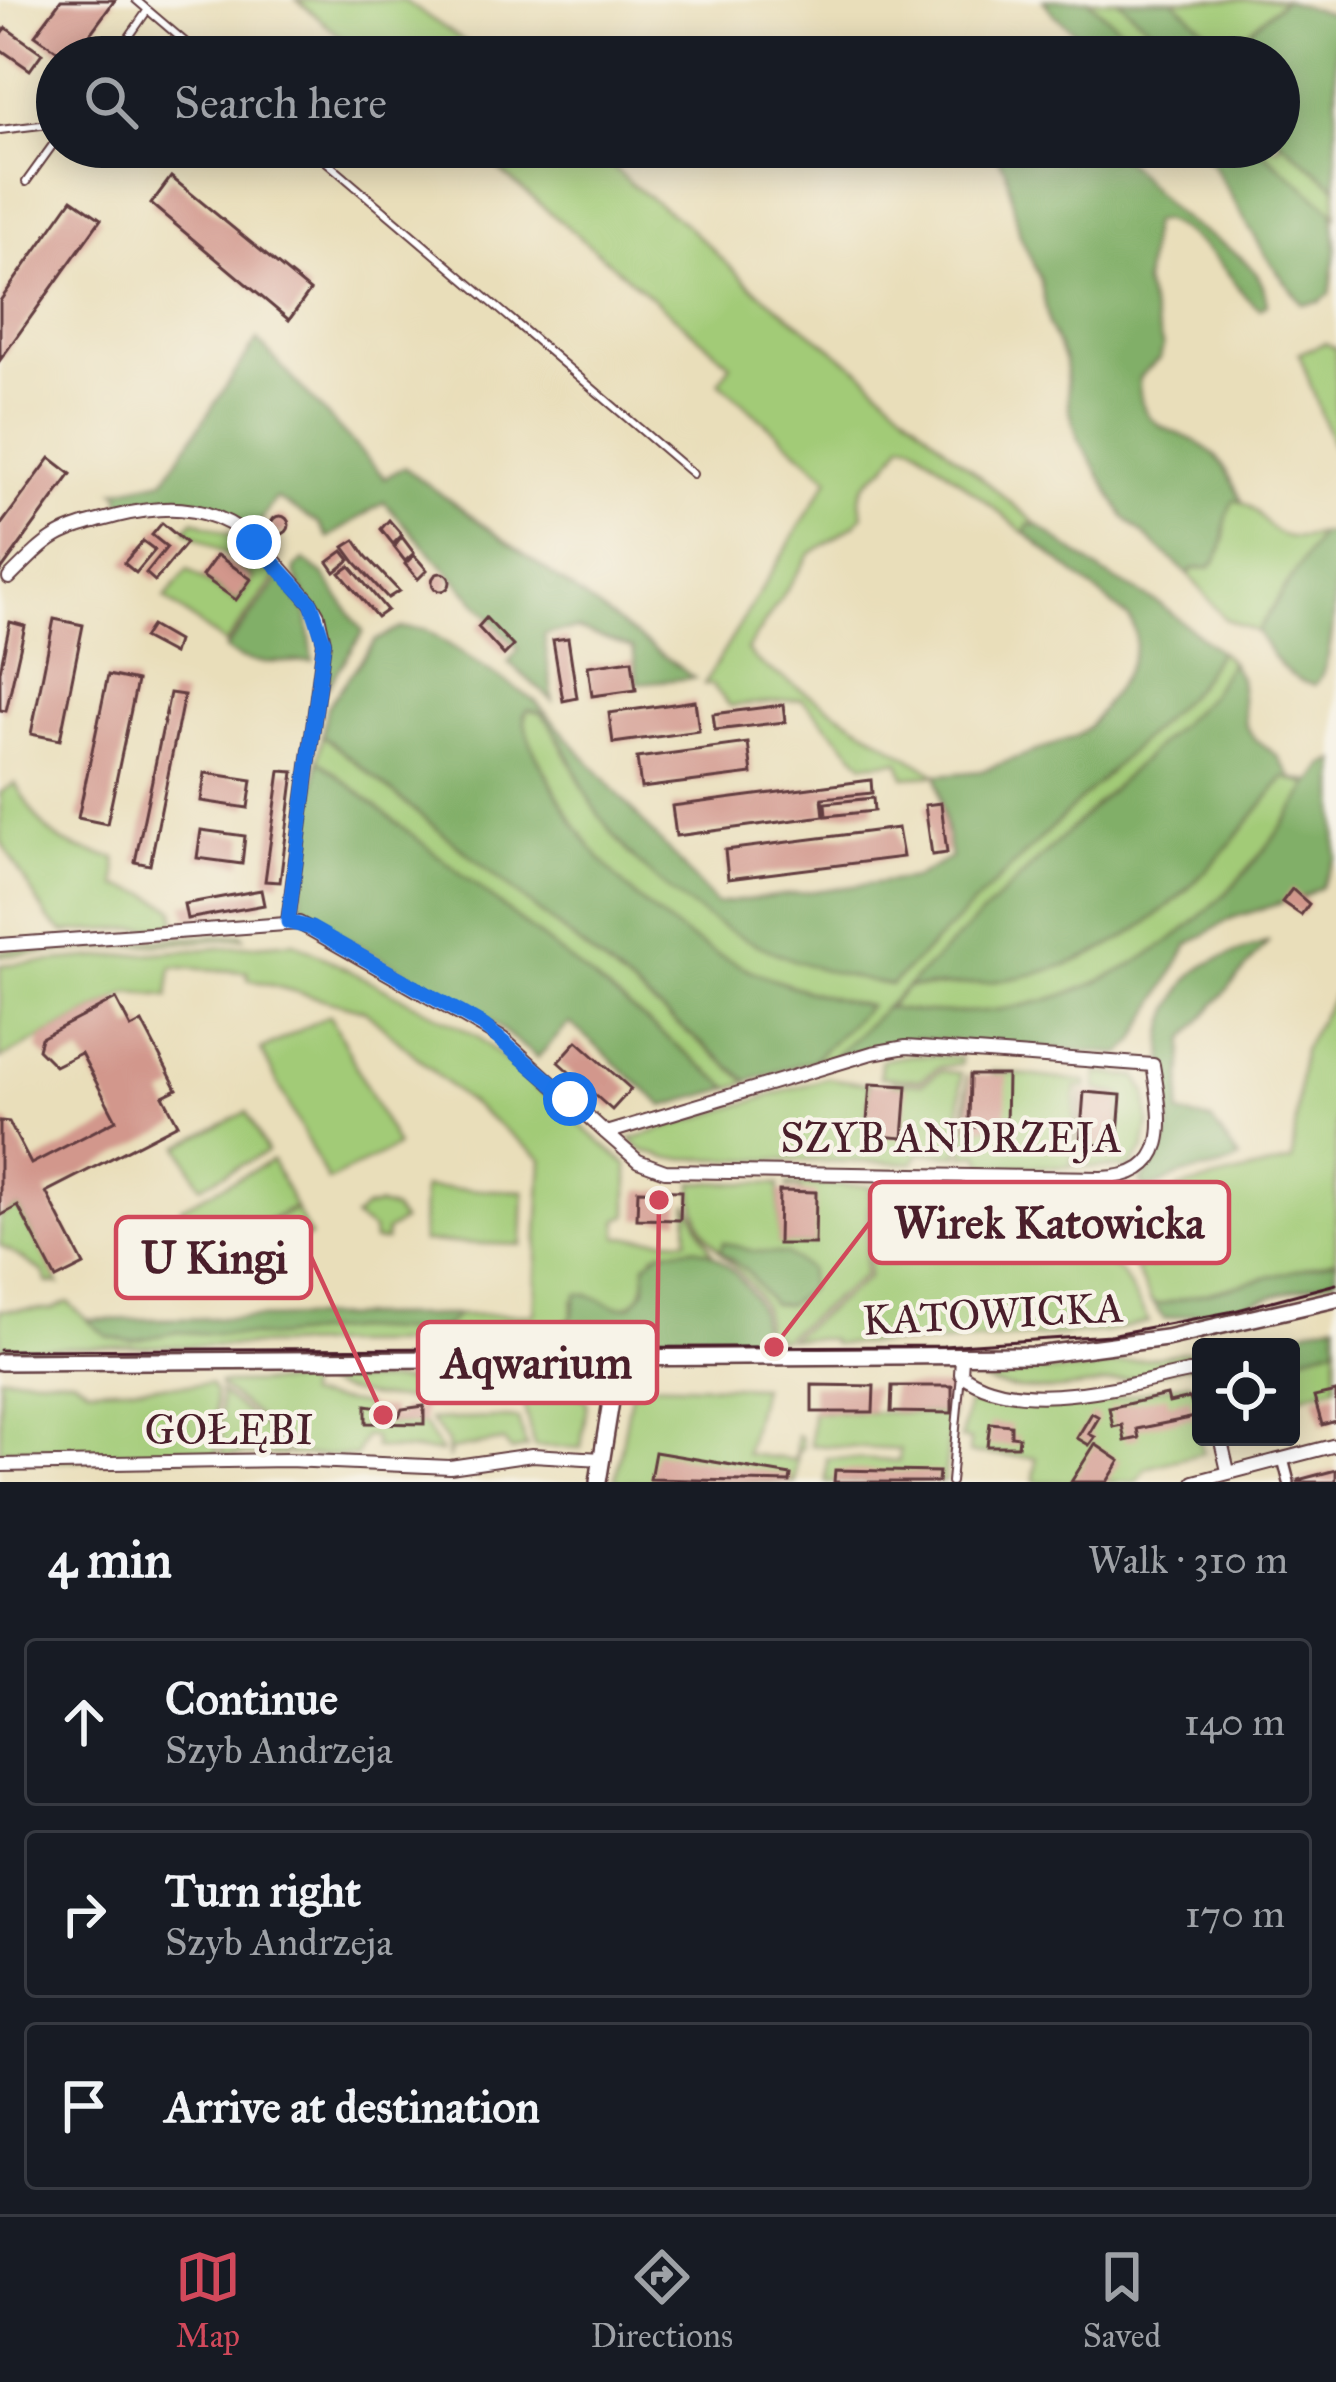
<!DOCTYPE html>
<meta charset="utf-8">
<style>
body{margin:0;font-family:"IM FELL Great Primer",serif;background:#20242c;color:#f1f3f6}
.controls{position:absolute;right:36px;bottom:36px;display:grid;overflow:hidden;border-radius:12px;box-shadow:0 6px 30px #0003}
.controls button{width:108px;height:108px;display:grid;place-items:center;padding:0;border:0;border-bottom:3px solid #363941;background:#171b24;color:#f1f3f6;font:60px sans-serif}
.stop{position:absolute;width:36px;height:36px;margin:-27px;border:9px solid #1a73e8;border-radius:50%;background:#fff}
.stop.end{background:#1a73e8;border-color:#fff;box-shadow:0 3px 12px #0008}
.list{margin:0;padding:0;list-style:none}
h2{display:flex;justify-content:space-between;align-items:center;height:156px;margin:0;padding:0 48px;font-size:51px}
h2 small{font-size:39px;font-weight:400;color:#9ea1a6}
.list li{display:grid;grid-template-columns:78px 1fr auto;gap:36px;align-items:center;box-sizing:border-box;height:168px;margin:0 24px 24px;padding:0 24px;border:3px solid #363941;border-radius:12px}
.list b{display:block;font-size:45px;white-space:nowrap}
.list p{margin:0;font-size:39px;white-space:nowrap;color:#9ea1a6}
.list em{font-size:39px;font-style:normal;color:#9ea1a6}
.icon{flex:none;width:66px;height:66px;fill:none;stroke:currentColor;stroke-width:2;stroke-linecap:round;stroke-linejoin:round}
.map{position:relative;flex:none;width:1336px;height:1482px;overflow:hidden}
.search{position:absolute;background:#171b24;box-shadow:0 6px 30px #0003;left:36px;right:36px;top:36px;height:132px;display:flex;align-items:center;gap:30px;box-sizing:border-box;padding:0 42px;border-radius:66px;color:#9ea1a6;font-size:45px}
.sheet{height:732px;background:#171b24}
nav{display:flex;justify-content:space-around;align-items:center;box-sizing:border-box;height:168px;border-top:3px solid #363941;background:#171b24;font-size:33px;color:#9ea1a6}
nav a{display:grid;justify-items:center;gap:6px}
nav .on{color:#d1495b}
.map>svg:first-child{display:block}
.green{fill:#a2cb77;stroke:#767551;stroke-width:3}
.forest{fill:#81af68;stroke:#66674a;stroke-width:3;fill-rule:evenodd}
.building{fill:#d2978c}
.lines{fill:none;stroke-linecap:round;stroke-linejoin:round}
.service-casing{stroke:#623c40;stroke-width:10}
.pedestrian-casing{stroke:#623c40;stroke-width:14}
.minor-casing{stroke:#623c40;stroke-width:16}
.tertiary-casing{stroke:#623c40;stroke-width:20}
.service{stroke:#fff;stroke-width:6}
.pedestrian{stroke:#fff;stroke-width:9}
.minor{stroke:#fff;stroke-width:12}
.tertiary{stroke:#fff;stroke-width:15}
.tram{stroke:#4a1f2b;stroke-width:3}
.route{stroke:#1a73e8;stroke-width:15}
.labels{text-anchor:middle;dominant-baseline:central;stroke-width:9;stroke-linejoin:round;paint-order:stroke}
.street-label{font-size:42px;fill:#4a1f2b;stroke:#f7f3e8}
.leader{fill:none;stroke:#d1495b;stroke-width:4.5}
.callout-dot{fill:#d1495b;stroke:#f7f3e8;stroke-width:4.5}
.callout{fill:#f7f3e8;stroke:#d1495b;stroke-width:4.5}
.callout-label{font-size:45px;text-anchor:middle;font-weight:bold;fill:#4a1f2b}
</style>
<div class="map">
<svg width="1336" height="1482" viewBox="0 0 1336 1482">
<rect width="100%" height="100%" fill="#f7f3e8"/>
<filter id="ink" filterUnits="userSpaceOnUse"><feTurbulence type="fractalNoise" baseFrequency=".00833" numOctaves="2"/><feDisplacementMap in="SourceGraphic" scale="24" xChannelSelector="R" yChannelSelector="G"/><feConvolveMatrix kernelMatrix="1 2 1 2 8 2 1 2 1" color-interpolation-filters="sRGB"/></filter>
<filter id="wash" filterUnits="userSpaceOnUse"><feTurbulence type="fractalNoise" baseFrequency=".004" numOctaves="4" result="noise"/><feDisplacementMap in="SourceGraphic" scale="48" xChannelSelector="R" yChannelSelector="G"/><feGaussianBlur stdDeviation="2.7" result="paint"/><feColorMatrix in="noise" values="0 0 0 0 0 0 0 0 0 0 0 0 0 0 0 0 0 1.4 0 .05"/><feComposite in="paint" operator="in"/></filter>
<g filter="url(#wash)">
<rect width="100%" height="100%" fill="#e9deba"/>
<g class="green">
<path d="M297,0H403L488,57H365Z"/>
<path d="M1088,0H1118L1183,57H1153Z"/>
<path d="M1173,0H1284L1229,50Z"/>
<path d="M1279,140L1336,187V216L1257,147H1279Z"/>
<path d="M472,147H591L631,184L685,224L752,287L861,371L955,456L1038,525L1032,524L1026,534L913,443L903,442C897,450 893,460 885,467C867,481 854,489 863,515L856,524L810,554L747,650L756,661L937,775L904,777L899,761L864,764L802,699L730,706L712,685L704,684L829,478L719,382L731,364Z"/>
<path d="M1325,343L1336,349V455L1299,353Z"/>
<path d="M1233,500C1274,507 1257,550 1320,534L1257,632L1225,619L1189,575L1192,569L1210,567L1225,538V519Z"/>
<path d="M194,520L230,535L245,548L236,560L185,530Z"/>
<path d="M250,552L276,577L225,644L165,598L188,569L237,603L254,578L239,567Z"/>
<path d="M1219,651L1231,662L1209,696L909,985C933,990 965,984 991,981C1134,965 1202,884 1284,777L1310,785C1212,941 1075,1035 885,1008L834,1057L812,1061L867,1006C755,983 647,932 580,835C567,818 559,797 549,778C539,758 519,733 527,710L541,713L548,721C569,758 586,799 612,833C670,909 797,970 891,985L1196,687Z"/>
<path d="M322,735L748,1082L730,1088L318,760Z"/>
<path d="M15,783C46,835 54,846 116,858L117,886L148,894L174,909L176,926L64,932L49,920L0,840V793Z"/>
<path d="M242,934L244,938L0,956V951L18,949Z"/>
<path d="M294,942L477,1036L628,1166V1215L618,1219V1237L687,1240L688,1203L712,1253L693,1248L654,1254C642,1277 650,1305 616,1308L588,1294L573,1300L572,1317L556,1332V1342L0,1348V1310L52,1309L68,1302L87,1320L534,1314L542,1159L461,1096L364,1010L248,979V972L172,967L168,996L130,992L0,1059V965Z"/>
<path d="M1336,991V1260L1158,1305L1152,1303L1135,1269L1156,1265C1162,1238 1160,1209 1179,1188L1292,1161L1303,1050Z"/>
<path d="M330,1015L397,1146L328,1181L261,1050Z"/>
<path d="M913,1055L961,1058V1064L940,1067L920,1080L880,1077L881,1060Z"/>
<path d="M941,1071L961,1073L959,1155L919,1153L914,1163L666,1158L642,1150L631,1139L827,1078L870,1084L866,1135L892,1082L921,1084Z"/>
<path d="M993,1071L1086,1082L1087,1088H1076L1071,1167L985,1166L979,1154L964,1156L967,1074L969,1126L1006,1127Z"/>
<path d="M1097,1073L1137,1077L1147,1094L1149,1124L1144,1149L1130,1168L1075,1167L1081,1092V1143L1117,1145L1121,1095L1096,1089Z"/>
<path d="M247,1112L267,1152L200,1186L180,1146Z"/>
<path d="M272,1161L295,1207L203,1253L181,1207Z"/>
<path d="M693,1182L779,1184V1243L814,1244L800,1188H788V1184L869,1186L864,1276L782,1339H776L775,1334L765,1337C764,1329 766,1316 763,1308C746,1261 691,1250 693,1182Z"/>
<path d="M873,1186L909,1187L908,1246L943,1247L945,1195L931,1194L920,1187L989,1188L988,1208L1000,1209L1002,1188L1022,1189L1021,1247L1057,1248L1045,1192L1031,1189L1091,1191L1095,1196L1097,1253L1123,1275L1149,1322L1106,1332L945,1343L833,1344L830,1339H789L868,1278Z"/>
<path d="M423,1188L524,1191L522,1245L422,1242Z"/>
<path d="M379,1205L393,1209L402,1221L386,1231V1241H374L373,1230L355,1218L365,1208Z"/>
<path d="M18,1206L59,1284L48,1283L43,1272L0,1245V1216Z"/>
<path d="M296,1209L310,1236L264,1260L250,1232Z"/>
<path d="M1336,1346V1386L1295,1397L1291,1358Z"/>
<path d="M1201,1349V1368L1188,1366C1138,1377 1016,1409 974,1374L1085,1370Z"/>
<path d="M0,1376L73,1378L89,1388L210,1384L215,1392L217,1455L56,1461L49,1449L5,1450L0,1459Z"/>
<path d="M317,1381H433L498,1393L532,1386L570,1387L587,1402L581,1448L534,1447L523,1402C468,1400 362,1406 317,1381Z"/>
<path d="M305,1382L306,1396L366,1405V1423L424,1424L441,1452L375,1448L374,1438L365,1436L356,1456L290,1455L282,1436L220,1386V1383Z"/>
<path d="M1189,1382L1198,1388L1201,1416L1195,1418L1203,1453L1146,1468L1137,1482H1038L1034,1480L1036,1458L969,1453L970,1440L961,1439L968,1402L1030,1406L1094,1403Z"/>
<path d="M633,1384L761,1387L746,1454L795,1460L797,1436L801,1437L803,1447L798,1451L795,1482H615Z"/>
<path d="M220,1392L278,1438L285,1455H222Z"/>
<path d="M812,1412L952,1413L944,1482H826L827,1458L899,1461L900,1450L811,1445Z"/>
<path d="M502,1418L518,1419L527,1448L511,1451L504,1441L450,1450L448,1460L447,1442L430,1420Z"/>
</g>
<g class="forest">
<path d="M1043,0H1088L1153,57H1104L1053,13Z"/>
<path d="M1118,0H1173L1229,50L1284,0L1336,16V187L1279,140V57H1183Z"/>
<path d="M991,147H1107C1134,164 1152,192 1176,213C1209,243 1262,252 1267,304L1260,309C1244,299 1238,285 1226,271C1208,249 1187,232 1162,220L1152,222L1144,284L1163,347L1160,358L1139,378C1138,437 1177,423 1212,453C1226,464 1233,485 1242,501L1234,500C1219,522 1231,549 1210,567L1192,569L1189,575L1124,517L1078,438L1069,408L1065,361L1049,325L1040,279L1020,235L1006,171Z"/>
<path d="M1196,147H1257L1333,211L1336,249L1330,294L1319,302L1302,304L1268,259L1212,164Z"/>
<path d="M257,340L385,478L404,467L694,678L638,683L633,648L577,629L544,634L553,701L508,662L519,649L384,502L328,538L319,524L276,498L252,534C228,511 193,497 160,502C146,504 134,509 120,508V494L115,491L164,480Z"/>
<path d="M1028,525H1038L1104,574L1158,603L1219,651L1196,687L891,985C778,967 667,912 601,818C578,785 568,743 541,713L528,710L524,715C526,742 543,767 555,791C621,916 733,980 869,1006L812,1061L748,1081L322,735L327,707L375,641L401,628L425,629L535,701L716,904L914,878L951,858L937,775L981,771L1077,736L1088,728C1107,698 1151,655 1130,619L1026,534Z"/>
<path d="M1328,533L1336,539C1336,573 1336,670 1314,685C1284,679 1272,655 1257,632L1320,534Z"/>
<path d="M304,560L323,574L363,632L327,688V642L295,574V568Z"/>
<path d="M281,577L307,614L313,661C283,661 249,669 225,649Z"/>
<path d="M1231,662L1240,678L1245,725L1255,739L1277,756L1293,779L1313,782L1325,765L1336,760V857L1321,887L1305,896L1232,918L1188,945L1135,1041L1122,1054L916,1039L834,1057L1209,696ZM1284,777L1309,785C1218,938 1070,1036 887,1008L908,987C1099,987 1173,922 1284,777Z"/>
<path d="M318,760L730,1088L664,1106L570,1023L537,1058L486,1017L308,917L302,912L301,893Z"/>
<path d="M1269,941L1185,1039L1179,1114L1212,1121L1239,1159C1221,1171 1202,1169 1182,1175C1168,1179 1160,1187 1145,1188L1140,1181C1206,1121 1136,1064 1177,998C1183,987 1189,976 1200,969C1220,955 1247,951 1269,941Z"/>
<path d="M723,1242L752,1251L786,1254L809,1269V1289L788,1305L772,1304L748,1272L720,1251Z"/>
<path d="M693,1248C719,1251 749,1284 759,1309C762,1317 761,1330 761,1339H748L747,1343L556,1342V1332L572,1317L577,1294C598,1292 609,1312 632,1305L646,1288L645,1264L661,1251Z"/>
<path d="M1336,1260V1278L1233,1307L1164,1319L1152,1303L1158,1305Z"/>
<path d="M458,1315L445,1327L418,1332L352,1329L274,1337L178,1332L131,1341L108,1337L87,1320Z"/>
<path d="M1336,1321V1346L1291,1358V1347H1267L1282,1336Z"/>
</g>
<g id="blocks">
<g class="building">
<path d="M61,0H115L73,57H66L35,35Z"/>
<path d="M6,28L42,53L30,70L0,49V36Z"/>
<path d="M171,177L310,291L289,320L151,204Z"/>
<path d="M72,199L101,219L0,360V301Z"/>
<path d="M50,458L71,474L0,572V526Z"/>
<circle cx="280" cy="525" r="9"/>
<path d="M389,520L402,535L393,544L381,529Z"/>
<path d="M162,523L186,543L155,581L146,573L167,547L152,535Z"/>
<path d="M402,537L414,553L405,561L394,547Z"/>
<path d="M355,540L366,556L399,591L388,598L355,562L344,547Z"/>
<path d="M143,541L155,550L136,573L124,563Z"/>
<path d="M343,551L350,560L335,572L328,562Z"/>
<path d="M217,555L251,579L236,600L202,576Z"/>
<path d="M414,555L427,570L418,579L405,564Z"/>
<path d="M350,566L387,610L377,617L340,573Z"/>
<circle cx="441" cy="582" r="9"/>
<path d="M486,618L513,646L504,655L478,627Z"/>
<path d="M54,619L83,625L60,740L31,734Z"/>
<path d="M10,622L25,626L6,711L0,710V671Z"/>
<path d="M151,626L177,641L173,654L143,638Z"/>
<path d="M568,638L577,698L563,701L553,640Z"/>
<path d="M632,660L636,690L592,696L588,666Z"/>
<path d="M108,675L137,681L107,824L78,818Z"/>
<path d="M170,693L184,695L150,865L135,862Z"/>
<path d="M695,701L699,731L613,743L609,713Z"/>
<path d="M783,705L785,722L715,730L713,714Z"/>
<path d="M748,743L752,774L641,788L637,758Z"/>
<path d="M280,771L294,772L280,882L265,881Z"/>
<path d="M205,773L252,780L248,808L201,801Z"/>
<path d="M871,780L872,793L822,798L824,816L676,836L672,806Z"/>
<path d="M873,798L874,811L826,816L825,803Z"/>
<path d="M941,803L947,853L932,855L925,805Z"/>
<path d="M898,828L903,857L728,879L725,850Z"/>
<path d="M201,830L245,836L242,864L197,858Z"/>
<path d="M1292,889L1309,904L1301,915L1282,902Z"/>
<path d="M261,890L264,905L187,919L184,904Z"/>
<path d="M116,999L131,1028L142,1022L177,1089L163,1096L178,1124L46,1192L84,1265L56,1279L18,1206L0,1216V1121L9,1122L31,1164L116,1120L81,1053L55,1066L38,1049L41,1038Z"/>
<path d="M577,1041L631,1089L612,1110L558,1062Z"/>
<path d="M970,1075H1007L1006,1128L969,1127Z"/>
<path d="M870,1084L907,1086L903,1138L866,1135Z"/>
<path d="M1084,1092L1121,1095L1117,1146L1080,1144Z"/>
<path d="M638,1190L681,1191L680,1220L637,1219Z"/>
<path d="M779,1191L816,1192L815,1244H778Z"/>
<path d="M812,1385L874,1386L873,1412H812Z"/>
<path d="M892,1386H952V1413L891,1412Z"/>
<path d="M1336,1392V1421L1322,1425L1314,1397Z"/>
<path d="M1167,1395L1169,1403L1190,1398L1195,1417L1137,1429L1139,1438L1125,1441L1122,1425L1113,1427L1109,1408Z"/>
<path d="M366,1405L392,1409V1416H399L402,1409L424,1406V1424L366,1423Z"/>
<path d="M1092,1413L1099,1417L1089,1434L1095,1437L1089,1445L1077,1438Z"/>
<path d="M990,1423L1011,1425V1436L1019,1437L1018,1446H987Z"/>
<path d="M1095,1444L1120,1461L1107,1482H1071Z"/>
<path d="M655,1452L791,1475L790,1482L650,1479Z"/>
<path d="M835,1470L939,1472L938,1482H834Z"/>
<path d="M1336,1470V1482H1298V1480Z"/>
</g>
</g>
</g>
<g filter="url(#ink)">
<use href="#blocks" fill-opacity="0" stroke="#623c40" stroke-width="3"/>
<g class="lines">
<defs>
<g id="service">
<path d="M136,0L203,57"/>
<path d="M115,57L147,11"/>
<path d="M0,130L49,124L57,119"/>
<path d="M309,147L693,474"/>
<path d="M26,182L57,139"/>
<path d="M951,1482L961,1374"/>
</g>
<path id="pedestrian" d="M1283,1459L1289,1482"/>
<g id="minor">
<path d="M9,578C54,533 55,532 117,516C218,492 250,530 311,603L318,615L324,642L288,922"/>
<path d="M0,945L299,923L503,1039L606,1133L872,1053L906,1047L1153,1065C1162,1119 1175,1176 1101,1178L665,1171L638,1161L606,1133"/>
<path d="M962,1358L961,1374C1018,1417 1125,1385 1189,1372L1201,1374"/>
<path d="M1220,1437L1228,1471"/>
<path d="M0,1465L288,1460L450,1467L532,1455L602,1459"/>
<path d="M1194,1482L1336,1445"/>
</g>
<g id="tertiary">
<path d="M0,1362L1037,1355L1166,1338L1336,1299"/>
<path d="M598,1482L618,1358"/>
</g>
</defs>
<use href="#service" class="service-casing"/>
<use href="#pedestrian" class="pedestrian-casing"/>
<use href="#minor" class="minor-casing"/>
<use href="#tertiary" class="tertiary-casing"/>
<use href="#service" class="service"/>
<use href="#pedestrian" class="pedestrian"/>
<use href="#minor" class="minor"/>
<use href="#tertiary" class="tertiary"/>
<path class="tram" d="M0,1350L943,1346L1110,1335L1234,1311L1336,1284"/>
</g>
</g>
<g class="lines" filter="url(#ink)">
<path class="route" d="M254,542L311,603L324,642L288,922L311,928L484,1026L570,1099"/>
</g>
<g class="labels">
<g class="street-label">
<text x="951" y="1138">SZYB ANDRZEJA</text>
<text transform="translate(993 1314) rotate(-3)">KATOWICKA</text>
<text x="229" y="1430">GOŁĘBI</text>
</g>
</g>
<path class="leader" d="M774 1347L870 1222M383 1415L311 1257M659 1200L657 1362"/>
<g class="callout-dot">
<circle cx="774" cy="1347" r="12"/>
<circle cx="383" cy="1415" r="12"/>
<circle cx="659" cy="1200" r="12"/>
</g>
<g class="callout">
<rect x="870" y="1182" width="359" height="81" rx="12"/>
<rect x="116" y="1217" width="195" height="81" rx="12"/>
<rect x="418" y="1322" width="239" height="81" rx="12"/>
</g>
<g class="callout-label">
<text x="1049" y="1238">Wirek Katowicka</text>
<text x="214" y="1273">U Kingi</text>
<text x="537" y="1378">Aqwarium</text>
</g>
</svg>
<div class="controls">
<button><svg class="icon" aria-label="locate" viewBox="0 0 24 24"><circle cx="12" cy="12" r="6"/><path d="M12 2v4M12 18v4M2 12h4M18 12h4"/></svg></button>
</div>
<div class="stop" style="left:570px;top:1099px"></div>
<div class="stop end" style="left:254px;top:542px"></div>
<div class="search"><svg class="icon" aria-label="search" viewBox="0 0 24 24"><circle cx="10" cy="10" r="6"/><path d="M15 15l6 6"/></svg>Search here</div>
</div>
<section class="sheet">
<h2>4 min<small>Walk · 310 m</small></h2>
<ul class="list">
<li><svg class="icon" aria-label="ahead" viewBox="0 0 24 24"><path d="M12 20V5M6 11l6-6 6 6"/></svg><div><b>Continue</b><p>Szyb Andrzeja</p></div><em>140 m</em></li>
<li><svg class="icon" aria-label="right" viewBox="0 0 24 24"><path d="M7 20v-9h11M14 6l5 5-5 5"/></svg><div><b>Turn right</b><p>Szyb Andrzeja</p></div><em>170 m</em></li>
<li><svg class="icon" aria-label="arrive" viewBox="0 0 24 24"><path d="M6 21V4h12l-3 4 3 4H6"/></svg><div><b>Arrive at destination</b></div></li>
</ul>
</section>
<nav>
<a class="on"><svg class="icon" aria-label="map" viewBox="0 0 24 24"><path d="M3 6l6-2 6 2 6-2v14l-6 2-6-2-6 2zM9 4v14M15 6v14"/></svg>Map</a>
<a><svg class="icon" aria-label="directions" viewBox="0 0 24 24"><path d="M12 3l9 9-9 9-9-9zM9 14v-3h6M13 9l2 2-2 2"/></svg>Directions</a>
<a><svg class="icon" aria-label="saved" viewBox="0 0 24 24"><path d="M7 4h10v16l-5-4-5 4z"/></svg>Saved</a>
</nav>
